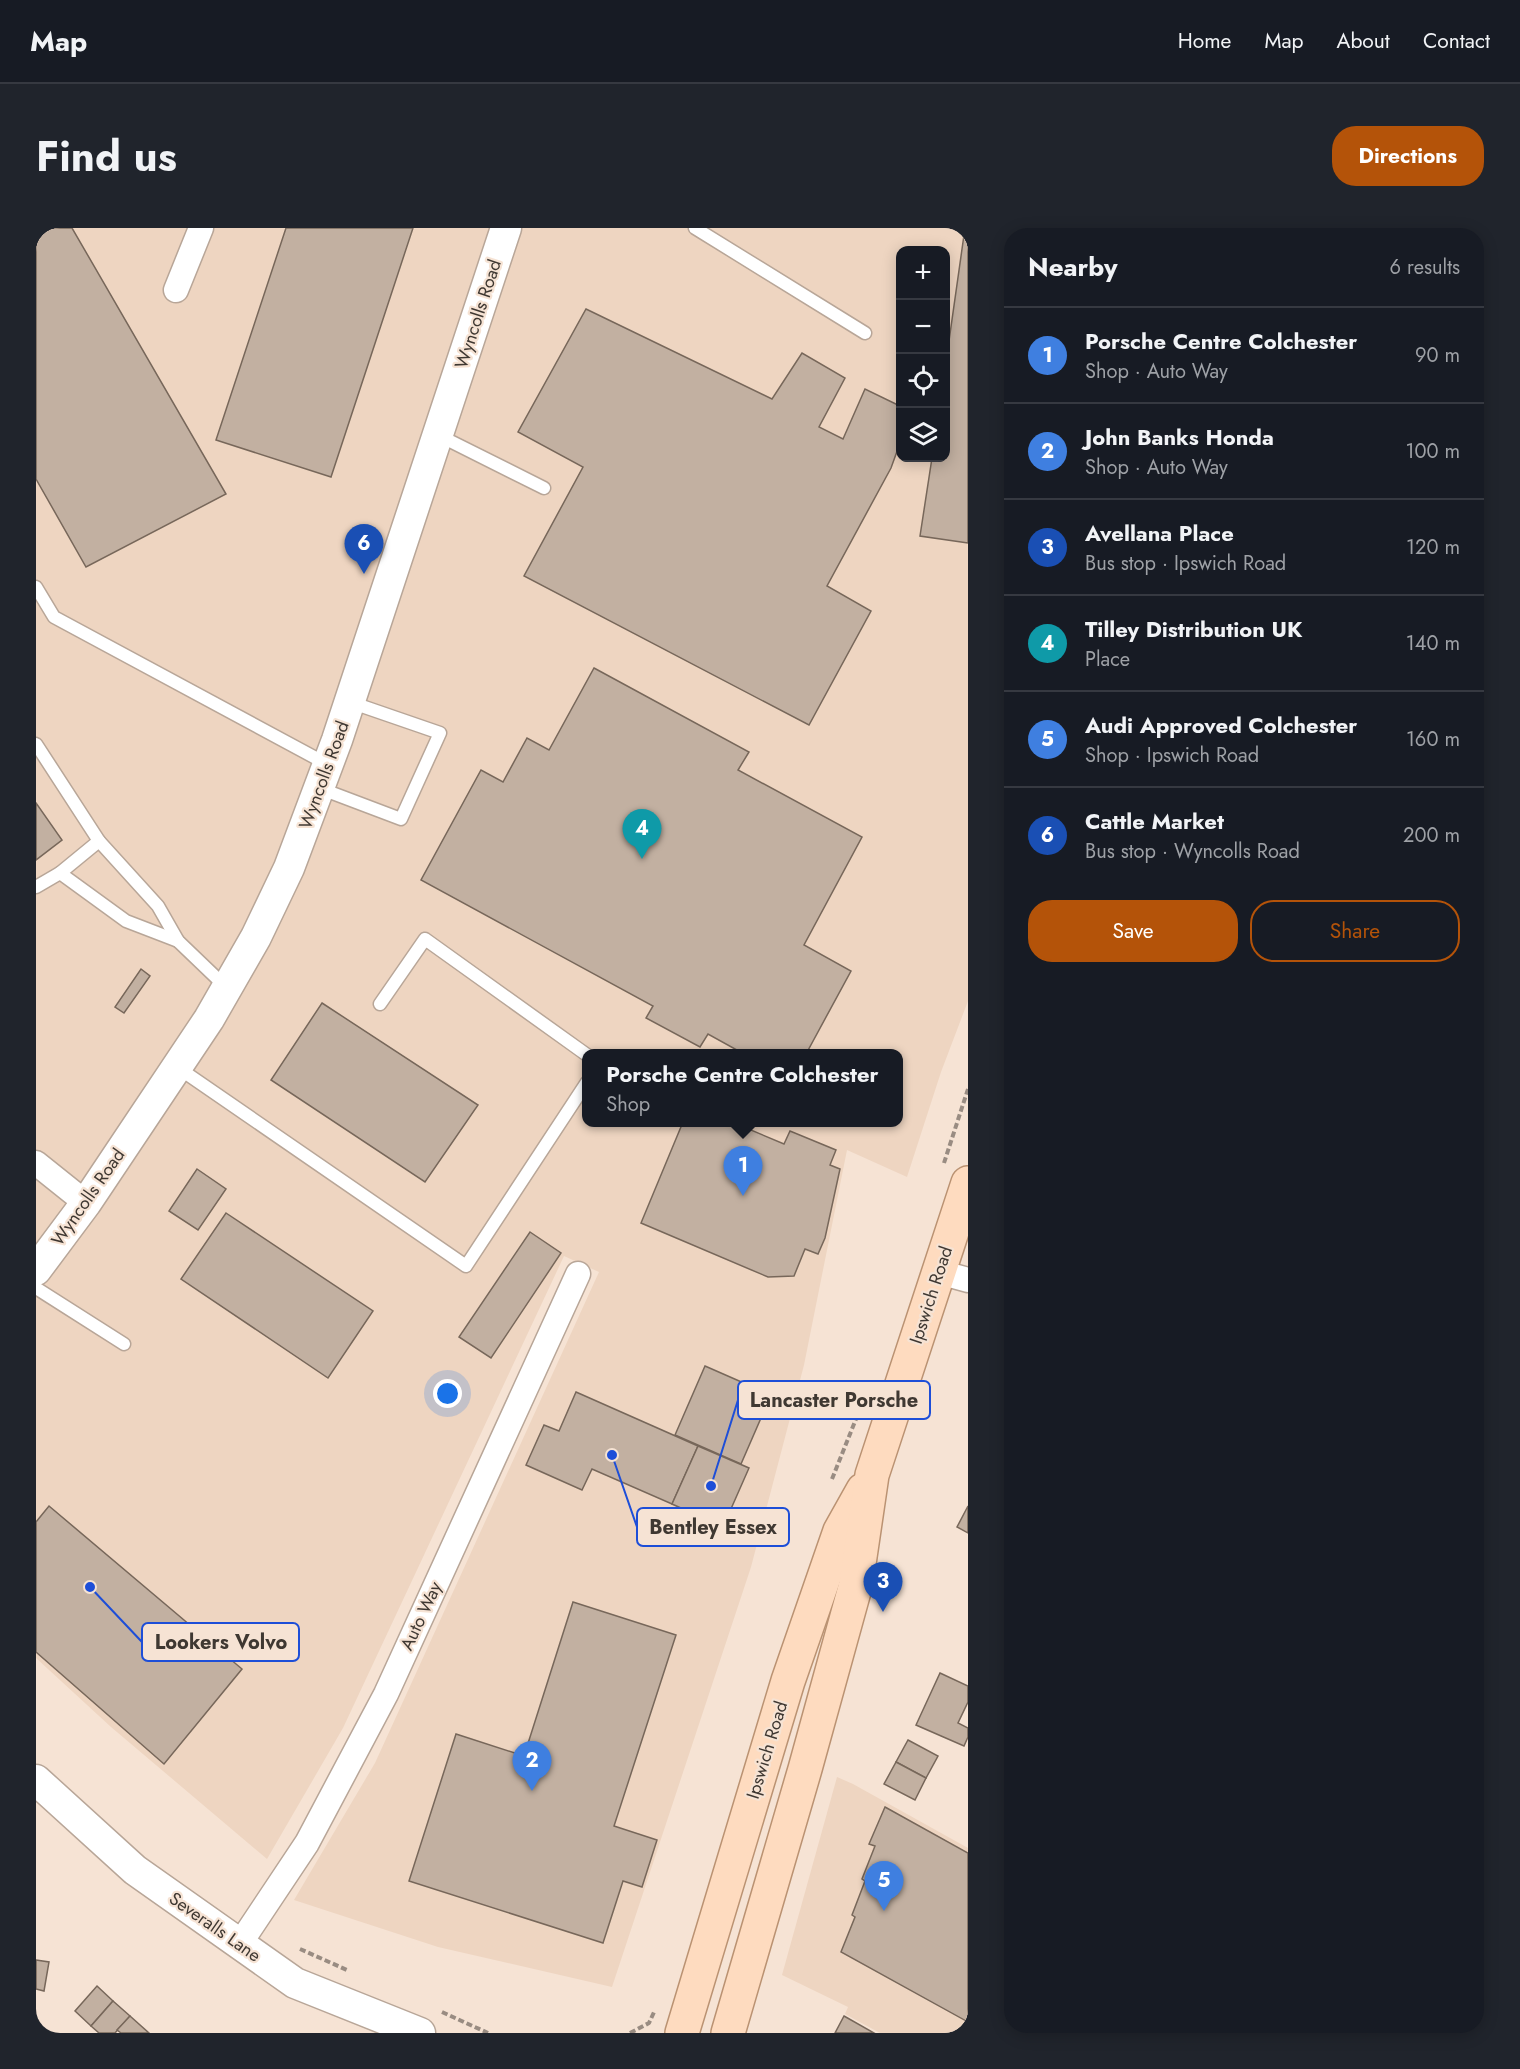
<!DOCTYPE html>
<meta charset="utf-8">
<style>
body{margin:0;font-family:Jost,sans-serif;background:#20242c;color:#f1f3f6}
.controls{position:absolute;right:18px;top:18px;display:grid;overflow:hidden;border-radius:12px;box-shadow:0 3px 15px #0003}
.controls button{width:54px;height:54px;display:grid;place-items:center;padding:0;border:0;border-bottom:2px solid #363941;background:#171b24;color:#f1f3f6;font:30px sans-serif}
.you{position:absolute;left:412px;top:1166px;width:21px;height:21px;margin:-15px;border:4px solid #fff;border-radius:50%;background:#1a73e8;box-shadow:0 0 0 9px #1a73e833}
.badge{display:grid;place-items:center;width:39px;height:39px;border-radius:50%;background:#b45309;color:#fff;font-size:20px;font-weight:700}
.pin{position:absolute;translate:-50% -50px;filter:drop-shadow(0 2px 3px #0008)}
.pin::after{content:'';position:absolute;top:32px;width:21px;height:18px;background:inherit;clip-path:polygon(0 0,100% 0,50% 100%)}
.popup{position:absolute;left:546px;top:821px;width:321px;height:78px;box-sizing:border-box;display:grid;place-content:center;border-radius:12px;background:#171b24;filter:drop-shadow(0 2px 4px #0005);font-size:20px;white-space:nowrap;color:#9ea1a6}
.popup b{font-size:22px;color:#f1f3f6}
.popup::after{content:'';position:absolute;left:50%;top:100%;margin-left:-12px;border:12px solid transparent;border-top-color:#171b24}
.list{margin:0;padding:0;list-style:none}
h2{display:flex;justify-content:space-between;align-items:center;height:78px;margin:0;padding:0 24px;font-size:26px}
h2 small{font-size:20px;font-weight:400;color:#9ea1a6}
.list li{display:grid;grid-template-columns:39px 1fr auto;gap:18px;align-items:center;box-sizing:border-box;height:96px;padding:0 24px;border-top:2px solid #363941}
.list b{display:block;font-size:22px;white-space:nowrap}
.list p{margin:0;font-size:20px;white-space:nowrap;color:#9ea1a6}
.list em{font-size:20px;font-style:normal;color:#9ea1a6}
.actions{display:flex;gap:12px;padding:18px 24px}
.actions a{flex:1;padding:14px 0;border:2px solid #b45309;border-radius:24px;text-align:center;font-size:21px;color:#b45309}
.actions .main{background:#b45309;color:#fff}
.icon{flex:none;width:33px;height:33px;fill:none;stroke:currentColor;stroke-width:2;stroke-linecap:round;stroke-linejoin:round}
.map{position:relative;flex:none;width:932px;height:1805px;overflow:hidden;border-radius:24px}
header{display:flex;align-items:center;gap:36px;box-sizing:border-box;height:84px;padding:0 30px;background:#171b24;border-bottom:2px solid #363941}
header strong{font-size:28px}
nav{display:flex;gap:33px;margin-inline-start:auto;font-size:21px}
.intro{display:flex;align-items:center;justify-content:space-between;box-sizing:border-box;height:144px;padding:0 36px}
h1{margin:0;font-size:42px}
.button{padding:15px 27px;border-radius:24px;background:#b45309;color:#fff;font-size:21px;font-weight:700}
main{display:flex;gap:36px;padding:0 36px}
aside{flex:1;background:#171b24;border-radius:24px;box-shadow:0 3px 15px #0003}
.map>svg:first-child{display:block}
.built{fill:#eed5c1;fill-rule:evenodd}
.building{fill:#c2b0a1;stroke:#77675a;stroke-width:1.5}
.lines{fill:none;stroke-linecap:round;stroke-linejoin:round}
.service-casing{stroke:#b8a698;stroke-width:15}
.minor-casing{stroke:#b8a698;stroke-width:27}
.tertiary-casing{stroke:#b8a698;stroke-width:33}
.primary-casing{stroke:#ba9272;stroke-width:36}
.path{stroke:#998c82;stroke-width:4;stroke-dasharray:6 3;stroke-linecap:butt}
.service{stroke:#fff;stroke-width:12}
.minor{stroke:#fff;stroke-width:24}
.tertiary{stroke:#fff;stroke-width:30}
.primary{stroke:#fedbbf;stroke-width:33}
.labels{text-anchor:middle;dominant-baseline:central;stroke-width:4.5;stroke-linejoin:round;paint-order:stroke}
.street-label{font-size:18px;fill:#3f3832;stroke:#f6e3d4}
.leader{fill:none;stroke:#1d4ed8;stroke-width:2}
.callout-dot{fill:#1d4ed8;stroke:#f6e3d4;stroke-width:2}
.callout{fill:#f6e3d4;stroke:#1d4ed8;stroke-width:2}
.callout-label{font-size:20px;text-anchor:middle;font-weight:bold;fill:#3f3832}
</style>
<header>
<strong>Map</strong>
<nav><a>Home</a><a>Map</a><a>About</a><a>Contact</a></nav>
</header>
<div class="intro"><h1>Find us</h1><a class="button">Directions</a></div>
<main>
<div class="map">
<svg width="932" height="1805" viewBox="0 0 932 1805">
<rect width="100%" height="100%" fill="#f6e3d4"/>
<g class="built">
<path d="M0,0H932V773L905,844L871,949L811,922L768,1137L715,1339L576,1759L402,1719L258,1672L339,1535L563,1044L528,1028L307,1500L231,1631L75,1499L0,1430ZM864,22H910V230H864ZM551,826H863V894H551Z"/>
<path d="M801,1549L817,1556L932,1620V1805H844L809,1786L812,1779L746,1747Z"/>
</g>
<g class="building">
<path d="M0,0H36L190,266L50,339L0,251Z"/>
<path d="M250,0H377L295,249L180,212Z"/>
<path d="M929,0H932V315L884,308L896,230H910V134Z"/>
<path d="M550,81L736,171L766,125L809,150L783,199L807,211L829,161L864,178V215L855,240L791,358L835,383L773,497L488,348L547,239L482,204Z"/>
<path d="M558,440L713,524L702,542L826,609L768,717L815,743L770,826H708L672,806L664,819L610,790L617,778L385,652L445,542L467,554L491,510L513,522Z"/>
<path d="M0,575L26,612L0,632Z"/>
<path d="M105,741L114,748L88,785L79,779Z"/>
<path d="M286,775L442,877L389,954L235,852Z"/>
<path d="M647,894H696L748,916L754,903L800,922L794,937L804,941L789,1010L782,1026L769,1021L758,1048L732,1049L605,995Z"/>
<path d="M161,941L190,961L162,1002L133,983Z"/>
<path d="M190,985L337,1083L292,1150L145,1051Z"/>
<path d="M494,1004L525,1025L455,1130L423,1109Z"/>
<path d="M669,1138L735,1167L705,1236L639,1207Z"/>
<path d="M540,1164L662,1218L636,1276L556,1241L546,1262L490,1237L508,1197L523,1203Z"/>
<path d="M662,1218L713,1240L687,1299L636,1276Z"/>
<path d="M13,1278L206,1441L128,1536L0,1424V1294Z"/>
<path d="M932,1278V1305L921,1299Z"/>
<path d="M537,1374L640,1407L578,1598L621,1612L606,1659L587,1653L567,1715L373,1653L420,1506L488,1528Z"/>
<path d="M904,1445L932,1458V1474L922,1495L932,1500V1509L928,1518L880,1497Z"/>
<path d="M872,1512L902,1528L890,1550L860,1534Z"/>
<path d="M860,1534L890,1550L879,1572L848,1556Z"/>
<path d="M849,1579L932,1625V1794L805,1724L819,1689L816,1687L829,1653L826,1651L839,1618L833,1616Z"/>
<path d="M0,1732L13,1734L8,1763L0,1761Z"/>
<path d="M61,1758L77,1773L55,1798L39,1783Z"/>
<path d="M77,1773L94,1788L79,1805H63L55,1798Z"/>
<path d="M94,1788L113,1805H85L81,1802Z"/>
<path d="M808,1788L838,1805H799Z"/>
</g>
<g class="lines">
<defs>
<g id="service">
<path d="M659,0L829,105"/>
<path d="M402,207L508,260"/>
<path d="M0,359L18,389L291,536"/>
<path d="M0,516L63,613L122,678L142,713L190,759"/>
<path d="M283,560L365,591L404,505L314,474"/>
<path d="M24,645L63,613"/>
<path d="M0,659L24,645L90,693L142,713"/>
<path d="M344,776L389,711L551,827"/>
<path d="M141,839L430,1038L551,854"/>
<path d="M0,1060L88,1116"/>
</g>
<g id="minor">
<path d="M140,62L165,0"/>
<path d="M0,935L50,975"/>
<path d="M903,1044L932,1052"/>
<path d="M203,1717L271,1615L350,1466L542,1046"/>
</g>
<g id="tertiary">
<path d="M0,1042L50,975L173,791L220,709L253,640L301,512L470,0"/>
<path d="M0,1552L99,1642L259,1755L384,1805"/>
</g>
<g id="primary">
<path d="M646,1805L752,1453L804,1303L827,1262"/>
<path d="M692,1805L769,1541L820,1356L836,1247L932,955"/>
</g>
</defs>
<use href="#service" class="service-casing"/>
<use href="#minor" class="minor-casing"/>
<use href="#tertiary" class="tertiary-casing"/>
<use href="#primary" class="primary-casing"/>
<g class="path">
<path d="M908,935L932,861"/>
<path d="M796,1251L820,1191"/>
<path d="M264,1721L311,1742"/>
<path d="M406,1784L452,1805"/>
<path d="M594,1805L613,1795L619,1782"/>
</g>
<use href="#service" class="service"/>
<use href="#minor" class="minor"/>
<use href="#tertiary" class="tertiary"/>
<use href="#primary" class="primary"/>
</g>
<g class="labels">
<g class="street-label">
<text transform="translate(442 86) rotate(-72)">Wyncolls Road</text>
<text transform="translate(288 547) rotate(-70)">Wyncolls Road</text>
<text transform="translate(52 969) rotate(-55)">Wyncolls Road</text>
<text transform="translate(895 1067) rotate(-72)">Ipswich Road</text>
<text transform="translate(385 1388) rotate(-65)">Auto Way</text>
<text transform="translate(731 1522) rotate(-73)">Ipswich Road</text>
<text transform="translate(179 1699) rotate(35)">Severalls Lane</text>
</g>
</g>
<path class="leader" d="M675 1258L702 1172M576 1227L601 1299M54 1359L106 1414"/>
<g class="callout-dot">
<circle cx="675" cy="1258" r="6"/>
<circle cx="576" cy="1227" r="6"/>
<circle cx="54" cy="1359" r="6"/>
</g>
<g class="callout">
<rect x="702" y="1153" width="192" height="38" rx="6"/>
<rect x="601" y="1280" width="152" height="38" rx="6"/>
<rect x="106" y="1395" width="157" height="38" rx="6"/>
</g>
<g class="callout-label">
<text x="798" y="1179">Lancaster Porsche</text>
<text x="677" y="1306">Bentley Essex</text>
<text x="185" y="1421">Lookers Volvo</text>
</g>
</svg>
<div class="controls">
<button>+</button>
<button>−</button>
<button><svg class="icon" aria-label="locate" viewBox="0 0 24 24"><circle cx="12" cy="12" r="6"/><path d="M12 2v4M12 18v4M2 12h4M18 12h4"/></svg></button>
<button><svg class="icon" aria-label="layers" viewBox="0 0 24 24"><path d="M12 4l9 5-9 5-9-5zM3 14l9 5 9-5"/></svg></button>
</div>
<div class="you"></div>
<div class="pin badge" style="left:707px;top:968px;background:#3f7fe0">1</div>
<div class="popup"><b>Porsche Centre Colchester</b>Shop</div>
<div class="pin badge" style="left:496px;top:1563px;background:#3f7fe0">2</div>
<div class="pin badge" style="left:847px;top:1384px;background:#1a4fb4">3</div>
<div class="pin badge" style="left:606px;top:631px;background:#0f9aa8">4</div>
<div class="pin badge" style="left:848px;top:1683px;background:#3f7fe0">5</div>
<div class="pin badge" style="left:328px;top:346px;background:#1a4fb4">6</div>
</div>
<aside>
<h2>Nearby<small>6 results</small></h2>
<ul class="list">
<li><span class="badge" style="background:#3f7fe0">1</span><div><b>Porsche Centre Colchester</b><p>Shop · Auto Way</p></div><em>90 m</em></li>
<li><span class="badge" style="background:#3f7fe0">2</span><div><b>John Banks Honda</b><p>Shop · Auto Way</p></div><em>100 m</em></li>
<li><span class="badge" style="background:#1a4fb4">3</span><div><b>Avellana Place</b><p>Bus stop · Ipswich Road</p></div><em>120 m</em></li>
<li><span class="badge" style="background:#0f9aa8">4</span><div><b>Tilley Distribution UK</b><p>Place</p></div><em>140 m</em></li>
<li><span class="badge" style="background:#3f7fe0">5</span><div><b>Audi Approved Colchester</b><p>Shop · Ipswich Road</p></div><em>160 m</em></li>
<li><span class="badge" style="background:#1a4fb4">6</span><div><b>Cattle Market</b><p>Bus stop · Wyncolls Road</p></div><em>200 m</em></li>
</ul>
<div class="actions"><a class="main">Save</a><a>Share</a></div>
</aside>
</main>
